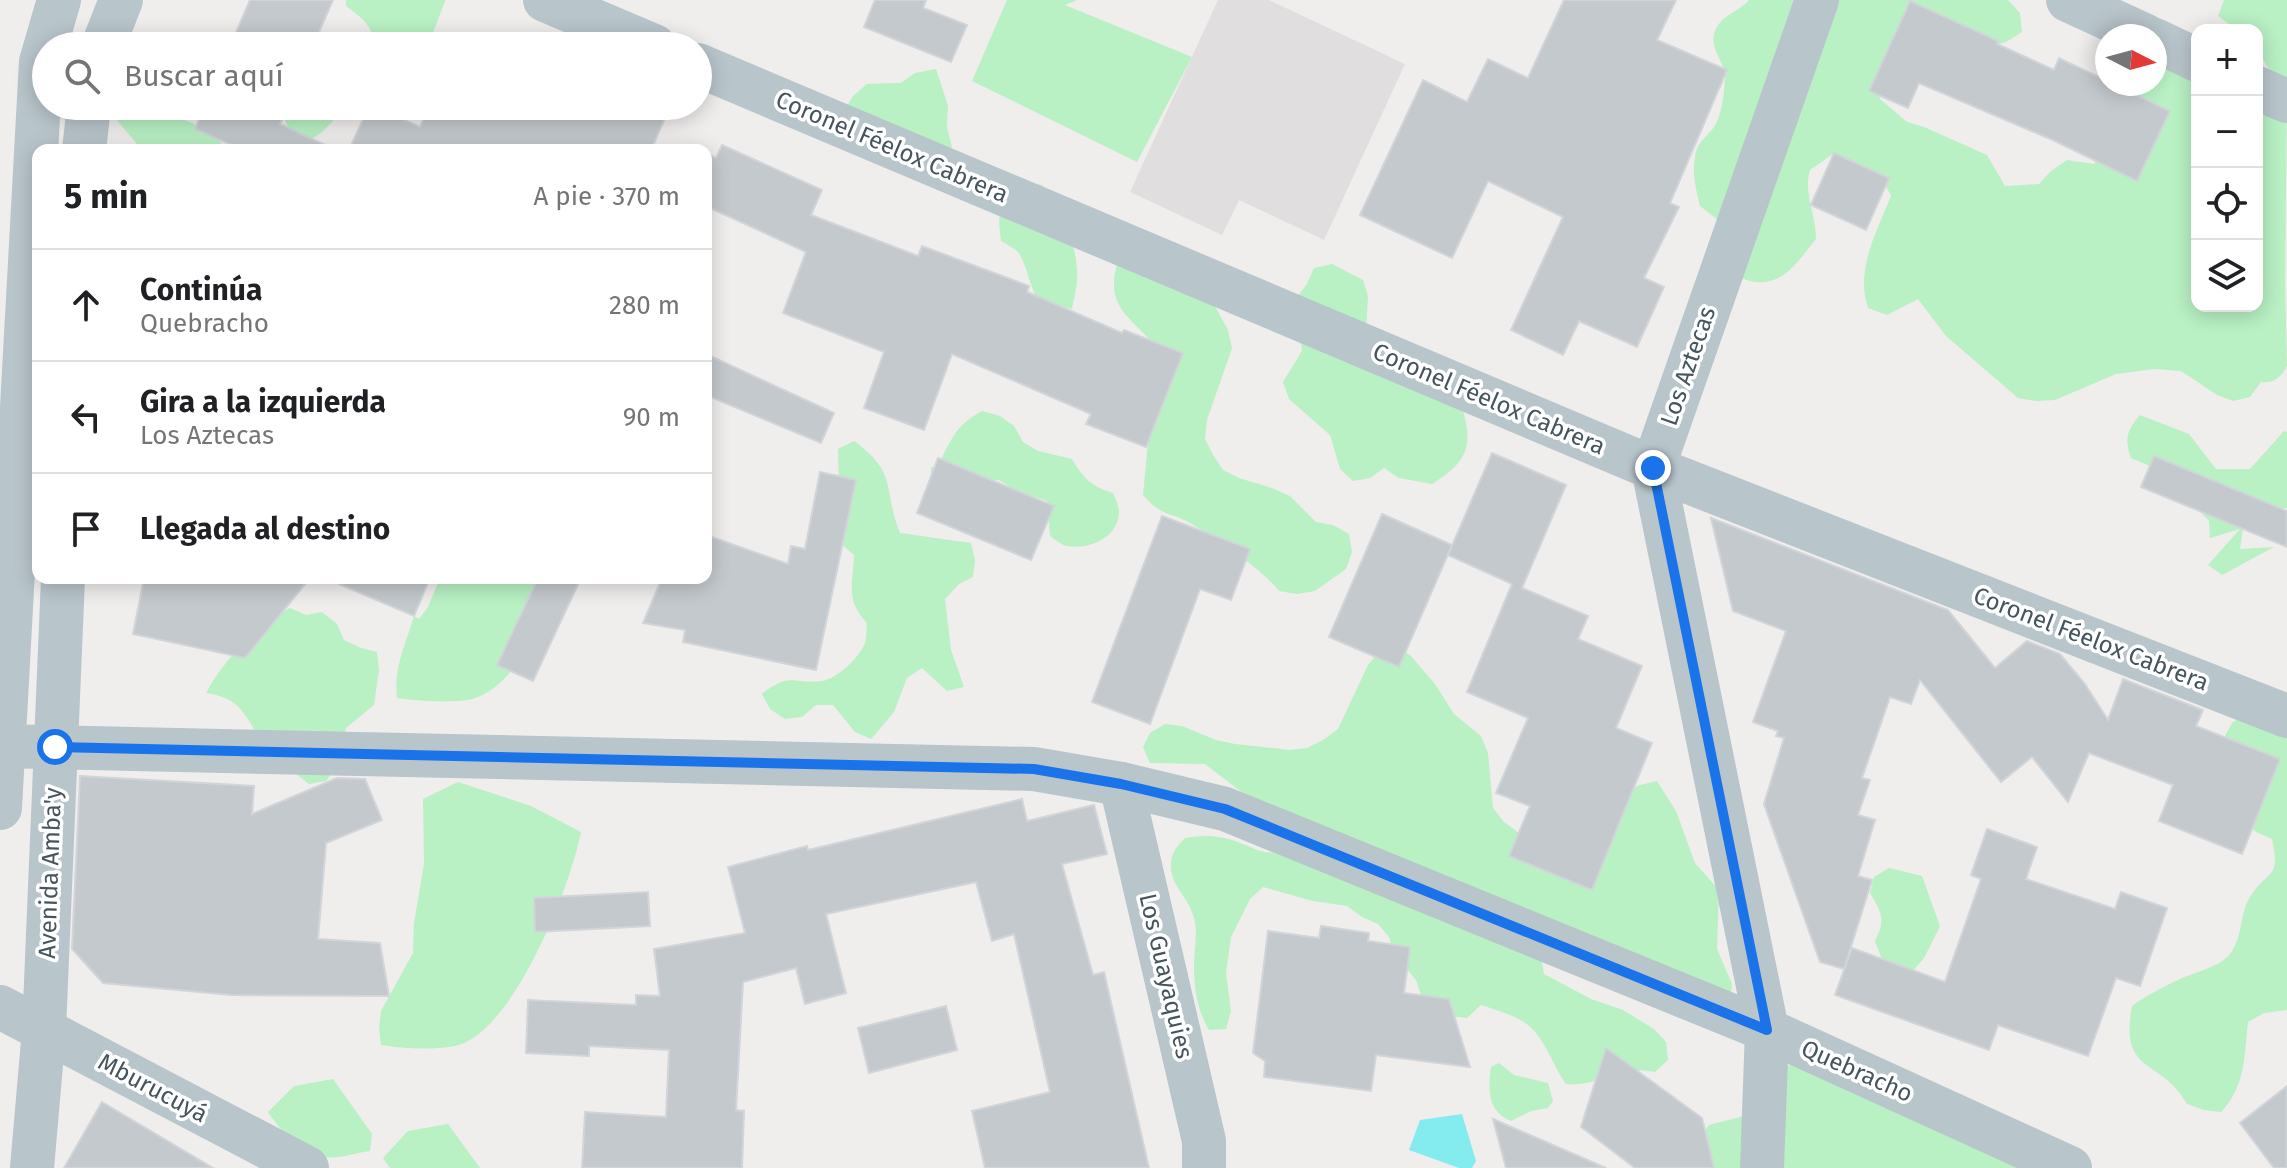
<!DOCTYPE html>
<html lang="es">
<meta charset="utf-8">
<style>
body{margin:0;font-family:"Fira Sans",sans-serif;background:#f2f2f2;color:#202124}
.controls{position:absolute;right:24px;top:24px;display:grid;overflow:hidden;border-radius:16px;box-shadow:0 4px 20px #0003}
.controls button{width:72px;height:72px;display:grid;place-items:center;padding:0;border:0;border-bottom:2px solid #e0e0e0;background:#fff;color:#202124;font:40px sans-serif}
.compass{position:absolute;left:2095px;top:24px;width:72px;height:72px;border-radius:50%;background:#fff;box-shadow:0 4px 20px #0003;rotate:96deg}
.stop{position:absolute;width:24px;height:24px;margin:-18px;border:6px solid #1a73e8;border-radius:50%;background:#fff}
.stop.end{background:#1a73e8;border-color:#fff;box-shadow:0 2px 8px #0008}
.list{margin:0;padding:0;list-style:none}
h2{display:flex;justify-content:space-between;align-items:center;height:104px;margin:0;padding:0 32px;font-size:34px}
h2 small{font-size:26px;font-weight:400;color:#757577}
.list li{display:grid;grid-template-columns:52px 1fr auto;gap:24px;align-items:center;box-sizing:border-box;height:112px;padding:0 32px;border-top:2px solid #e0e0e0}
.list b{display:block;font-size:30px;white-space:nowrap}
.list p{margin:0;font-size:26px;white-space:nowrap;color:#757577}
.list em{font-size:26px;font-style:normal;color:#757577}
.icon{flex:none;width:44px;height:44px;fill:none;stroke:currentColor;stroke-width:2;stroke-linecap:round;stroke-linejoin:round}
.map{position:relative;flex:none;width:2287px;height:1168px;overflow:hidden}
.search{position:absolute;background:#fff;box-shadow:0 4px 20px #0003;left:32px;top:32px;width:680px;height:88px;display:flex;align-items:center;gap:20px;box-sizing:border-box;padding:0 28px;border-radius:44px;color:#757577;font-size:30px}
.panel{position:absolute;background:#fff;box-shadow:0 4px 20px #0003;left:32px;top:144px;width:680px;height:440px;border-radius:16px}
.map>svg:first-child{display:block}
.education{fill:#e1dee0}
.green{fill:#b9f0c4}
.water{fill:#84ecee}
.building{fill:#c4c9cd;stroke:#d1d5d9;stroke-width:2}
.lines{fill:none;stroke-linecap:round;stroke-linejoin:round}
.minor{stroke:#b8c5cb;stroke-width:44}
.route{stroke:#1a73e8;stroke-width:10}
.labels{text-anchor:middle;dominant-baseline:central;stroke-width:7;stroke-linejoin:round;paint-order:stroke}
.street-label{font-size:24px;fill:#45555b;stroke:#fff}
</style>
<div class="map">
<svg width="2287" height="1168" viewBox="0 0 2287 1168">
<rect width="100%" height="100%" fill="#f0eded"/>
<path class="education" d="M1218,0H1269L1405,64L1324,240L1239,200L1222,235L1130,192Z"/>
<g class="green">
<path d="M346,0H445V1L428,46H374C372,24 363,19 346,6Z"/>
<path d="M1007,0H1077L1065,5L1192,57L1137,162L972,81Z"/>
<path d="M1749,0H2008L2020,13L2022,32L2006,42L1877,81L1880,99L1907,122L1924,127L1987,155L2005,186L2039,184L2051,171L2067,160L2094,164L2118,124L2107,84H2155V63L2197,59V306H2257V82L2287,99L2285,283L2287,366C2281,377 2274,384 2261,382L2250,397L2233,401L2217,395L2181,371L2154,369L2116,374L2055,400L2036,401L2018,398L1946,336L1918,299L1887,315L1868,308C1855,270 1877,231 1891,196C1881,172 1861,162 1836,160L1833,154L1810,170C1803,193 1816,214 1816,239C1795,265 1779,293 1741,278L1728,228L1700,206C1696,190 1692,173 1695,157C1697,142 1706,138 1714,127C1722,115 1724,93 1725,79C1726,60 1705,47 1717,27C1724,14 1740,11 1749,0Z"/>
<path d="M2224,0H2287V85C2266,71 2257,54 2257,30H2237L2218,16Z"/>
<path d="M936,69L948,106L947,127L952,147L932,160L844,111L853,96L867,84L901,83L915,73Z"/>
<path d="M98,106H177L182,119C200,126 216,133 226,150H203L201,147L197,150H142L111,113Z"/>
<path d="M280,106H392C375,115 362,107 347,112C336,115 330,125 322,132C317,136 310,139 305,142L290,133Z"/>
<path d="M1025,182L1042,185C1061,206 1076,242 1077,271C1078,284 1074,297 1072,309L1038,301C1030,287 1026,262 1018,252C1014,248 1006,244 1001,241C996,206 1001,206 1025,182Z"/>
<path d="M1117,264L1211,299L1228,330L1232,348L1207,420L1205,439L1213,455L1223,470L1239,478L1272,488L1290,496L1316,522L1333,525L1349,534L1352,552L1346,569L1315,591L1297,594L1279,591C1262,569 1216,538 1190,523C1169,511 1163,518 1143,495L1148,442L1150,340C1126,314 1106,304 1117,264Z"/>
<path d="M1332,264L1363,280L1368,296L1366,333L1462,407C1474,447 1467,462 1432,484L1399,478L1384,468L1370,478L1353,481L1340,469L1330,435L1289,399L1283,382L1302,351L1296,298L1307,284L1314,268Z"/>
<path d="M982,411L1000,416L1014,426L1023,442L1038,451L1072,459C1083,478 1092,487 1113,493C1115,498 1119,506 1119,511C1119,538 1089,550 1066,546C1061,544 1055,540 1050,536L1047,501L1015,490L999,480L931,483V467H937C952,440 953,427 982,411Z"/>
<path d="M2140,415L2189,434L2216,469H2250L2284,431L2287,432V508L2270,509L2251,514L2243,529L2240,549L2274,547L2222,575L2208,565L2240,529L2210,538L2209,521L2198,509L2181,479L2131,458C2124,439 2127,430 2140,415Z"/>
<path d="M854,441C899,474 882,488 900,533L971,543L975,560L973,577L959,584L945,599L951,650L964,687L947,691L922,668L907,678L894,712L871,739L855,732L833,705H816L802,717L785,719L770,709L762,694C791,671 792,685 822,681C837,679 860,657 865,643C867,637 866,629 867,623C845,600 853,585 854,555L840,543L838,449Z"/>
<path d="M440,578H565C544,616 517,687 472,699C455,703 415,701 397,698C393,668 406,644 414,616L419,619L428,607Z"/>
<path d="M290,608L306,615L322,612L337,624L344,640L361,648L377,652L379,670L374,705L346,728L337,767L326,781L309,784C292,771 269,753 258,735C242,710 238,698 206,693C222,662 258,624 290,608Z"/>
<path d="M1395,645L1410,655L1435,684L1454,714L1481,736L1488,753L1493,808L1504,822L1519,833L1640,785L1657,781L1676,811L1695,863L1719,890L1717,949L1732,984L1730,1004L1541,956L1544,974L1591,999L1623,1010L1654,1029L1666,1042L1668,1060L1655,1072C1614,1064 1604,1087 1566,1084C1553,1066 1546,1040 1528,1025C1517,1016 1496,1010 1481,1005L1467,1018L1449,1016L1422,998L1416,980L1394,954L1389,937L1378,924L1362,917L1347,906L1313,901L1263,887L1250,899L1231,937L1226,973L1231,1011L1226,1029L1209,1030C1197,1010 1194,988 1194,965C1194,948 1199,931 1193,915C1188,897 1170,885 1171,865C1171,853 1177,846 1185,838C1201,835 1219,835 1235,841C1260,850 1260,855 1289,851L1248,797L1205,764L1150,763L1143,747L1150,733L1165,724L1182,726L1216,740L1235,744L1290,750L1307,748L1323,740L1338,729L1368,665L1379,652Z"/>
<path d="M2246,713L2287,721V1010L2264,1013L2248,1022C2244,1056 2246,1086 2221,1112L2204,1110L2187,1104C2161,1057 2119,1076 2132,1006C2145,996 2165,986 2180,979C2195,972 2220,967 2230,954C2244,935 2239,914 2250,897C2268,868 2281,881 2272,839L2256,832L2243,820L2224,738L2232,723Z"/>
<path d="M458,782L531,806L581,832C571,885 513,1034 455,1046C432,1050 404,1049 381,1045L379,1028L381,1011L413,953L414,923L424,864L423,799Z"/>
<path d="M1889,868L1922,876L1940,926L1924,958L1912,972L1887,973L1875,941C1886,920 1882,913 1870,893L1874,877Z"/>
<path d="M1795,1055L2090,1168H1694L1699,1141L1709,1125L1744,1116L1786,1070Z"/>
<path d="M1499,1063L1514,1075L1548,1083L1553,1101L1548,1108L1531,1111L1511,1121C1487,1111 1488,1089 1491,1067Z"/>
<path d="M333,1079L372,1134L370,1151C359,1152 349,1156 339,1157C307,1161 284,1136 268,1112L294,1086Z"/>
<path d="M448,1124L480,1168H390L383,1158L408,1131Z"/>
</g>
<path class="water" d="M1462,1114L1476,1161L1472,1168H1459L1409,1150L1420,1120Z"/>
<g class="building">
<path d="M250,0H333L313,46H230Z"/>
<path d="M875,0H926L923,8L967,25L951,62L864,27Z"/>
<path d="M1564,0H1676L1657,40L1727,70L1670,203L1679,207L1644,278L1664,287L1637,347L1579,321L1563,355L1511,330L1563,217L1488,181L1452,258L1360,215L1423,80L1467,102L1488,59L1528,78Z"/>
<path d="M1910,1L1998,41L1997,44L2054,70L2059,58L2107,81V84H2113L2170,111L2137,181L2055,141L1919,83L1908,108L1869,91Z"/>
<path d="M205,106H288L280,124L336,150H243L195,129Z"/>
<path d="M369,106H374L420,127L429,106H640L665,118L651,150H349Z"/>
<path d="M722,145L822,190L811,215L918,256L922,246L1029,286L1027,292L1122,333L1124,330L1183,353L1146,447L1086,424L1091,414L952,354L924,430L864,408L884,352L783,313L806,252L706,206V153L716,158Z"/>
<path d="M1834,153L1889,178L1866,230L1811,205Z"/>
<path d="M706,354L834,413L821,443L706,395Z"/>
<path d="M1492,453L1566,485L1522,588L1588,616L1578,639L1642,666L1616,728L1652,743L1592,890L1509,856L1530,806L1496,793L1528,718L1467,692L1512,584L1448,555Z"/>
<path d="M2154,456L2287,511V547L2141,487Z"/>
<path d="M938,458L1054,506L1031,560L917,513Z"/>
<path d="M820,472L856,480L816,670L683,642L685,630L643,623L662,578H706V535L788,564L791,546L805,549Z"/>
<path d="M1382,514L1452,545L1399,667L1329,637Z"/>
<path d="M1162,516L1250,549L1231,600L1200,589L1150,724L1092,702Z"/>
<path d="M1711,518L1948,610L1995,668L2027,641L2060,654L2085,684L2108,720L2123,679L2203,710L2196,726L2280,759L2242,854L2159,821L2173,785L2089,753L2068,802L2032,757L2001,782L1920,680L1911,704L1890,697L1862,778L1870,780L1858,815L1875,820L1858,876L1872,880L1844,969L1820,962L1764,804L1784,738L1776,736L1778,731L1753,722L1786,631L1733,611Z"/>
<path d="M144,578H310L245,658L133,634Z"/>
<path d="M325,578H430L414,616Z"/>
<path d="M538,578H581L533,681L497,665Z"/>
<path d="M80,776L254,786L252,814L337,778L365,779L382,820L326,843L318,939L380,943L389,996L231,995L103,983L72,949Z"/>
<path d="M1022,799L1027,821L1094,805L1107,854L1062,864L1093,975L1104,972L1149,1168H985L972,1111L1050,1092L1014,934L992,941L976,882L826,914L846,993L805,1004L796,968L743,982L736,1110L744,1111L742,1168H582L585,1112L666,1117L669,1050L589,1046V1056L526,1053L528,1000L636,1005V995L660,996L654,949L745,933L728,867L807,846L808,850Z"/>
<path d="M1987,829L2037,847L2026,879L2115,909L2121,892L2167,908L2140,986L2116,978L2088,1056L1998,1025L1989,1050L1835,995L1852,948L1945,982L1981,879L1971,875Z"/>
<path d="M648,892L650,926L535,932L534,898Z"/>
<path d="M1321,926L1369,933L1368,941L1410,947L1404,993L1449,999L1470,1067L1376,1055L1371,1091L1264,1077L1265,1061L1253,1053L1268,931L1319,938Z"/>
<path d="M946,1006L957,1050L869,1073L858,1028Z"/>
<path d="M1606,1048L1702,1118L1714,1168H1635L1581,1127Z"/>
<path d="M2287,1086V1168H2274L2240,1123Z"/>
<path d="M102,1102L213,1168H64Z"/>
<path d="M1493,1119L1606,1168H1506Z"/>
</g>
<g class="lines">
<g class="minor">
<path d="M545,0L654,46"/>
<path d="M2068,0L2146,36"/>
<path d="M2155,40L2197,60"/>
<path d="M103,46L121,0"/>
<path d="M698,65L1653,468L2287,716"/>
<path d="M2257,88L2287,101"/>
<path d="M84,150L89,106"/>
<path d="M0,746L1034,769L1121,784L1225,809L1767,1030L2070,1168"/>
<path d="M1121,784L1204,1141V1168"/>
<path d="M0,808L41,62L59,0"/>
<path d="M0,1007L307,1168"/>
<path d="M32,1168L44,1030L63,578"/>
<path d="M1762,1168L1767,1030L1653,468L1817,0"/>
</g>
</g>
<g class="lines">
<path class="route" d="M55,747L1034,769L1121,784L1225,809L1767,1030L1653,468"/>
</g>
<g class="labels">
<g class="street-label">
<text transform="translate(892 147) rotate(23)">Coronel Féelox Cabrera</text>
<text transform="translate(1688 366) rotate(-71)">Los Aztecas</text>
<text transform="translate(1489 399) rotate(23)">Coronel Féelox Cabrera</text>
<text transform="translate(2091 639) rotate(21)">Coronel Féelox Cabrera</text>
<text transform="translate(50 873) rotate(-88)">Avenida Amba'y</text>
<text transform="translate(1166 976) rotate(77)">Los Guayaquies</text>
<text transform="translate(1857 1071) rotate(24)">Quebracho</text>
<text transform="translate(153 1088) rotate(28)">Mburucuyá</text>
</g>
</g>
</svg>
<div class="controls">
<button>+</button>
<button>−</button>
<button><svg class="icon" aria-label="locate" viewBox="0 0 24 24"><circle cx="12" cy="12" r="6"/><path d="M12 2v4M12 18v4M2 12h4M18 12h4"/></svg></button>
<button><svg class="icon" aria-label="layers" viewBox="0 0 24 24"><path d="M12 4l9 5-9 5-9-5zM3 14l9 5 9-5"/></svg></button>
</div>
<svg class="compass" viewBox="-18 -18 36 36"><path d="M0-13l5 13h-10z" fill="#e53935"/><path d="M0 13l5-13h-10z" fill="#757577"/></svg>
<div class="stop" style="left:55px;top:747px"></div>
<div class="stop end" style="left:1653px;top:468px"></div>
<div class="search"><svg class="icon" aria-label="search" viewBox="0 0 24 24"><circle cx="10" cy="10" r="6"/><path d="M15 15l6 6"/></svg>Buscar aquí</div>
<section class="panel">
<h2>5 min<small>A pie · 370 m</small></h2>
<ul class="list">
<li><svg class="icon" aria-label="ahead" viewBox="0 0 24 24"><path d="M12 20V5M6 11l6-6 6 6"/></svg><div><b>Continúa</b><p>Quebracho</p></div><em>280 m</em></li>
<li><svg class="icon" aria-label="left" viewBox="0 0 24 24"><path d="M17 20v-9H6M10 6l-5 5 5 5"/></svg><div><b>Gira a la izquierda</b><p>Los Aztecas</p></div><em>90 m</em></li>
<li><svg class="icon" aria-label="arrive" viewBox="0 0 24 24"><path d="M6 21V4h12l-3 4 3 4H6"/></svg><div><b>Llegada al destino</b></div></li>
</ul>
</section>
</div>
